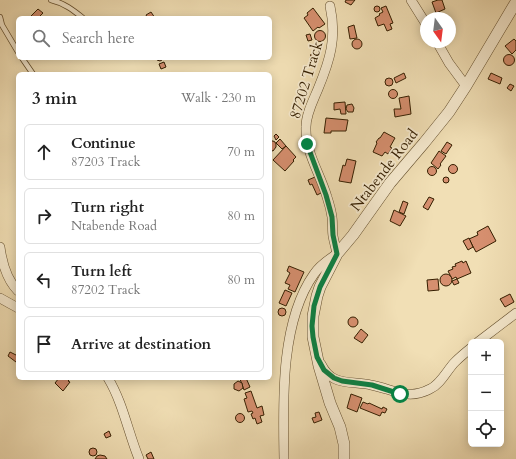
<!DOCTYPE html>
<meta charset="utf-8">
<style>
body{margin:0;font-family:Cardo,serif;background:#f6f6f6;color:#222}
.controls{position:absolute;right:12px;bottom:12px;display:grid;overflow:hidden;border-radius:6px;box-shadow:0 2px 10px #0003}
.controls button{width:36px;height:36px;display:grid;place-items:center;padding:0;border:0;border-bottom:1px solid #e0e0e0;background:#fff;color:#222;font:20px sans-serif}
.compass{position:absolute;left:420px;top:12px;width:36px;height:36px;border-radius:50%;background:#fff;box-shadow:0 2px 10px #0003;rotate:166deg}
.stop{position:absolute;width:12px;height:12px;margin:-9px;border:3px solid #0b8043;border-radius:50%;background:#fff}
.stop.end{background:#0b8043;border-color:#fff;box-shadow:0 1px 4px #0008}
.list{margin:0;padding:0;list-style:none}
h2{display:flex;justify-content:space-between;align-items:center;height:52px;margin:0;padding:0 16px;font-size:17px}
h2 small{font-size:13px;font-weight:400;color:#767676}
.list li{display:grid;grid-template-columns:26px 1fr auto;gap:12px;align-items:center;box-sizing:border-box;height:56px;margin:0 8px 8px;padding:0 8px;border:1px solid #e0e0e0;border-radius:6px}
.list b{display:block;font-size:15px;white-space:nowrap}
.list p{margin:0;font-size:13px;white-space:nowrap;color:#767676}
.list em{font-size:13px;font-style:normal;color:#767676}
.icon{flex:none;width:22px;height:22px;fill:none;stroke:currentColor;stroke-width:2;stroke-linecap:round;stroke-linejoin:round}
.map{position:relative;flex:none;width:516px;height:459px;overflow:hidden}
.search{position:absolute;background:#fff;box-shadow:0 2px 10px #0003;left:16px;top:16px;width:256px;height:44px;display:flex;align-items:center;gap:10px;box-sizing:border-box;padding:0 14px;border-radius:6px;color:#767676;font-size:15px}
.panel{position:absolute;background:#fff;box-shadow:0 2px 10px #0003;left:16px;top:72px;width:256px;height:308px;border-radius:6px}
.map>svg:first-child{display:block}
.building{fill:#d68f6f;stroke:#341e00}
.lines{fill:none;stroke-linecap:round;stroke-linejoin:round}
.service-casing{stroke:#634e2d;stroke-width:6}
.minor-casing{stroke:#634e2d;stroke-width:10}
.tertiary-casing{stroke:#634e2d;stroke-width:12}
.service{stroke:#f6eacf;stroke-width:4.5}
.minor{stroke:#f6eacf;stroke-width:9}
.tertiary{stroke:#f6eacf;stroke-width:11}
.route{stroke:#0b8043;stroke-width:5}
.labels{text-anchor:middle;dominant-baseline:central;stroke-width:3.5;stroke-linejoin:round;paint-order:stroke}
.street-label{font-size:15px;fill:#341e00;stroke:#f6eacf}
</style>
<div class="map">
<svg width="516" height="459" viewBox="0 0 516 459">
<rect width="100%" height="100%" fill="#f1dfb5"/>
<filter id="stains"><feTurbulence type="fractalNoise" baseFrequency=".005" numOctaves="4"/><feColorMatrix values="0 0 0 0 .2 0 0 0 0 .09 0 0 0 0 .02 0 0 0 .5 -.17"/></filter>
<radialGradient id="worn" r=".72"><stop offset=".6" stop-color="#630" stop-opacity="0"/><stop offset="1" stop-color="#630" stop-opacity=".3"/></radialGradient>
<g class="building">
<path d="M346,0H355L351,5L345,2Z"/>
<path d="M438,0H442L445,9L436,13L432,2Z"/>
<circle cx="377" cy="9" r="3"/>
<path d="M386,6L393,23L390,24L392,29L387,31L384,24L378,26L375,18L380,15L379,14L383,12L381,8Z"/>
<path d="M313,8L325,24L319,28L318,27L313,31L304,18L308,15L307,13Z"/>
<path d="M38,9L43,13L38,18H31L30,17Z"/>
<path d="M151,12L155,18H147V17L146,15Z"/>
<path d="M354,25L357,38L350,39L348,27Z"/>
<circle cx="320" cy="36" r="5.5"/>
<path d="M310,34L312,40L308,41L306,35Z"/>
<circle cx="357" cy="44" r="5"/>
<path d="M514,39L516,41V50L512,54L505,46Z"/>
<path d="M311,54H315L314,59H310Z"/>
<circle cx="509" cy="60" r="5.5"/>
<path d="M155,58H164L162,60L160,61L157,60Z"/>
<path d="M164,62L166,67L161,69L159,64Z"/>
<path d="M404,73L406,78L396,83L394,78Z"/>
<path d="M491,73L502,78L500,84L488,79Z"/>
<circle cx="389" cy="82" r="4"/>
<path d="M510,84L514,86L511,91L507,88Z"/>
<circle cx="393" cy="94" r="4.5"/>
<path d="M409,96L411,114L395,117L394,109H401L399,98Z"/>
<path d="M345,102L346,114H341L340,109L334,110V103Z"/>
<path d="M352,104L354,108L353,112H348L346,109L347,105Z"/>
<path d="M326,118L348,120L346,131H331V133H324Z"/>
<path d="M384,132L395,138L390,147L392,148L388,154L385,152L382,156L373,152L377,143L376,142L379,138H380Z"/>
<path d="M276,134L279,137L276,140L274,136Z"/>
<path d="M280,139L286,146L282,149L276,143Z"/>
<path d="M270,141H273L275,142L276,144V147L273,151L270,150Z"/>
<path d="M447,142L452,145L446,154L441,151Z"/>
<path d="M286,146L296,157L293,160L294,161L285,171L273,160Z"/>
<path d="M439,151L446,156L440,164L441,165L438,169L431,163Z"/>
<path d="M347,159L356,161L351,183L339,181L343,165L345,166Z"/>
<circle cx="453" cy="169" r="4.5"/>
<circle cx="432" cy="171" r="4.5"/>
<path d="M315,177L323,192L317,195L312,184L310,185L308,180Z"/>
<circle cx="446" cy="180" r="3"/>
<path d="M429,197L434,199L428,210L423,207Z"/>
<path d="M403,201L408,203L404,214L399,212Z"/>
<path d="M394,210L406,216L400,226L390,221Z"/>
<path d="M488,226L496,241L476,252L469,239L478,235L477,232Z"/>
<path d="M469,238L473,247L468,250L463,241Z"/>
<path d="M462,261L463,263L466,261L471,273L457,279L456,277L452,279L448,271L453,269L452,267L456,266L455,264Z"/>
<path d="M289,266L304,272L295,292L288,289L290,285L285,283L290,273L287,271Z"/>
<circle cx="446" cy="280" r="6"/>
<path d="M438,279L439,290L428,291L427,280Z"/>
<path d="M457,279L459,283L454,285L452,281Z"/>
<path d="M285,290L292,293L286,306L279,303Z"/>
<path d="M510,294L514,302L505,307L500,299Z"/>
<circle cx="282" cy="312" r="4"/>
<circle cx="353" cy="322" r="5"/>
<path d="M361,329L368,335L362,343L354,338Z"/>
<path d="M10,352L18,356V359L16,362L8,356Z"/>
<path d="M59,378H67L69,380L68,381L70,382L63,391L55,383Z"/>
<path d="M242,378H246L250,387L244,390L240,379Z"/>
<path d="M238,381L242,383L243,388L239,391L234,389V384Z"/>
<path d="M251,391L257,408L262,406L264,415L260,416L262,422L257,424L255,418L253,419L251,414L253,413L252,411L248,412L244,399L247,398L245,393Z"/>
<path d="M351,394L362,398L357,412L347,408Z"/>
<path d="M363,402L368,404L369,403L382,409L383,407L387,409L385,413L382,412L380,416L360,408Z"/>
<path d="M319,412L322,420L314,423L312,418L316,417L315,413Z"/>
<circle cx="240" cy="418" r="4.5"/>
<path d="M109,431L111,436L106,438L104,434Z"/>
<circle cx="93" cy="452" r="4"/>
<path d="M151,452L154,459H148L146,455Z"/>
<path d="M100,455L105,456L107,459H95L97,456Z"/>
</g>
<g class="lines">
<defs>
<g id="service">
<path d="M51,0C64,3 73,10 83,18"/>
<path d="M0,17L2,25L18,52"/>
<path d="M22,58L33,74"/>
</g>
<g id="minor">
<path d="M411,0L426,24"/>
<path d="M437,42L449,63L466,86"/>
<path d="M0,247C2,262 7,280 18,291"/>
<path d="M0,298L18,308"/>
<path d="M478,342L516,313"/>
<path d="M321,364C324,370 328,376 335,379C346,384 360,382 371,385C393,389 407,401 430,389C441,384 447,370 455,362C460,357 466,352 471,348"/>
<path d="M108,378C123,403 128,432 139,459"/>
<path d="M284,459C283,402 280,322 314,274C320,265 329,259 337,254C336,248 334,242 333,236C332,230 333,223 332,217C331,210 329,203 327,197C320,173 305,152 306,127C306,114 313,101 318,89C330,60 337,38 330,6"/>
</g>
<path id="tertiary" d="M344,459V444L340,427L330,403L319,366L313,337V316L317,296L320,287L337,254L353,235L390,183L424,143L449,112L466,86L516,2"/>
</defs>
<use href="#service" class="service-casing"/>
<use href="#minor" class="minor-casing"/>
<use href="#tertiary" class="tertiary-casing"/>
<use href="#service" class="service"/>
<use href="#minor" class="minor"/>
<use href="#tertiary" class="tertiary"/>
</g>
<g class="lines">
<path class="route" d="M307,144L326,195L332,217L333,235L337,254L320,287L314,306L312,326L313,337L317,357L324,370L334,378L342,381L372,385L400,394"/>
</g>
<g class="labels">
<g class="street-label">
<text transform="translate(306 80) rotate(-73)">87202 Track</text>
<text transform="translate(384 170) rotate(-52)">Ntabende Road</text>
</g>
</g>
<rect width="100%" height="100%" filter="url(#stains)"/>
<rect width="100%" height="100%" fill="url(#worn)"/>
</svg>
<div class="controls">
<button>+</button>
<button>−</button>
<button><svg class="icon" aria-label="locate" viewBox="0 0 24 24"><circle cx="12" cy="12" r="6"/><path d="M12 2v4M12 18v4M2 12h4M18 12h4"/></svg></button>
</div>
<svg class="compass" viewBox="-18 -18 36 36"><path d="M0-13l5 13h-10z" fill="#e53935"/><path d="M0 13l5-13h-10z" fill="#767676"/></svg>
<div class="stop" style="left:400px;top:394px"></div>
<div class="stop end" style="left:307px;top:144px"></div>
<div class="search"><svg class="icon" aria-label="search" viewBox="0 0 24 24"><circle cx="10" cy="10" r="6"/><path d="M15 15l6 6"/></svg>Search here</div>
<section class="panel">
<h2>3 min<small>Walk · 230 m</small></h2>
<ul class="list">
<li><svg class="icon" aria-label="ahead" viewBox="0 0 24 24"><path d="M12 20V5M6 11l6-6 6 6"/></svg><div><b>Continue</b><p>87203 Track</p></div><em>70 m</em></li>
<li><svg class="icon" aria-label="right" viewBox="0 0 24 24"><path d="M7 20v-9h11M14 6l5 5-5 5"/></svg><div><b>Turn right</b><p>Ntabende Road</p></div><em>80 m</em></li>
<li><svg class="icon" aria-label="left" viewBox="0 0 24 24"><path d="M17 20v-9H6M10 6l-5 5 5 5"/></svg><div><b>Turn left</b><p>87202 Track</p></div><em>80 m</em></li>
<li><svg class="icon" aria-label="arrive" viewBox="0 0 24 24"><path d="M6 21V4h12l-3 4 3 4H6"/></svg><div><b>Arrive at destination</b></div></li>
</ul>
</section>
</div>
